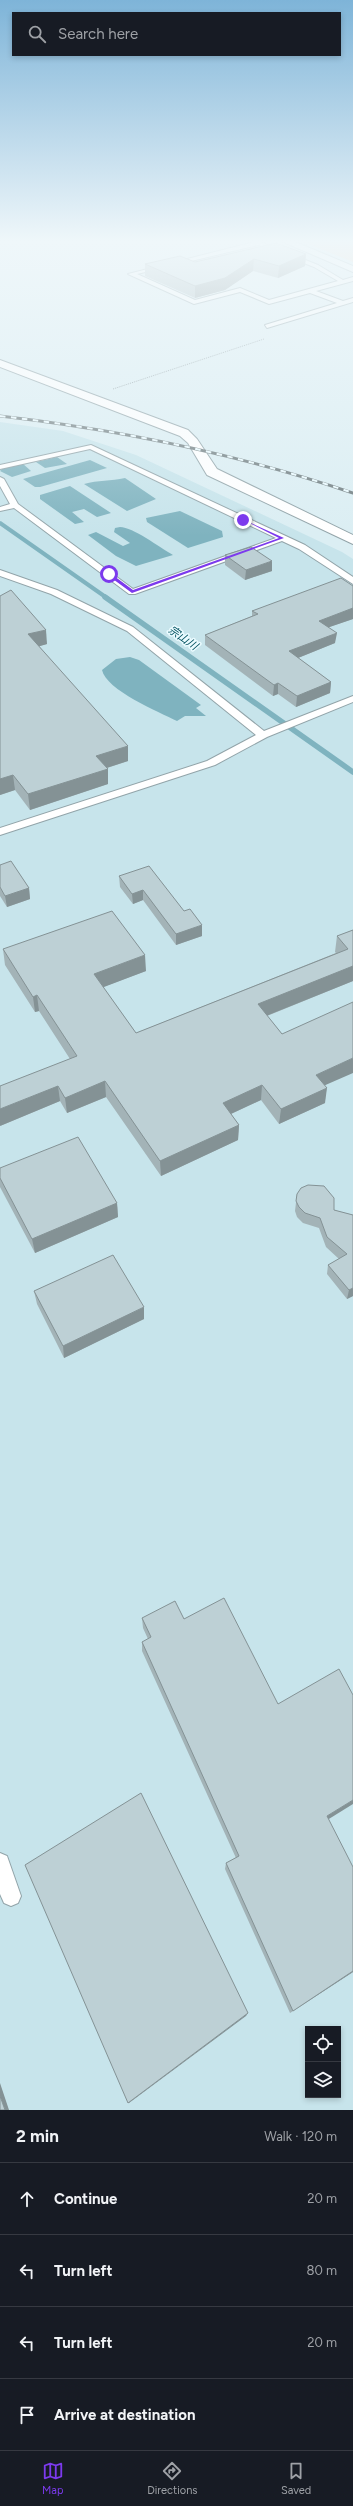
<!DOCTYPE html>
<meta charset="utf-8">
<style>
body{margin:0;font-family:Figtree,"Noto Sans JP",sans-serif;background:#20242c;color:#f1f3f6}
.controls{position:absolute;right:12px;bottom:12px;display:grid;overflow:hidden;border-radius:0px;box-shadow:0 2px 6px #0003}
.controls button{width:36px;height:36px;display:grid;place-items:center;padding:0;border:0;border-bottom:1px solid #363941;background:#171b24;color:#f1f3f6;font:20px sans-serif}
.stop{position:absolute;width:12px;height:12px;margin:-9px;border:3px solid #7c3aed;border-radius:50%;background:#fff}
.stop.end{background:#7c3aed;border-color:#fff;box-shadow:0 1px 4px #0008}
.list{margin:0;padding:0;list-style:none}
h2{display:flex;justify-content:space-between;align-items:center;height:52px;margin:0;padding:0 16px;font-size:17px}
h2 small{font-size:13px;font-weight:400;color:#9ea1a6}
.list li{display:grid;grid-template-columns:26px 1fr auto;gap:12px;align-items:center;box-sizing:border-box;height:72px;padding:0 16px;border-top:1px solid #363941}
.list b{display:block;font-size:15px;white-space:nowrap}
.list em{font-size:13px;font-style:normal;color:#9ea1a6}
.icon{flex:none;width:22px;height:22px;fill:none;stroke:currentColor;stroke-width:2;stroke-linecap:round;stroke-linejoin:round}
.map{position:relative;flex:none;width:353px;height:2110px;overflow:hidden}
.search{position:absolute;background:#171b24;box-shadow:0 2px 6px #0003;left:12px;right:12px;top:12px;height:44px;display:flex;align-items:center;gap:10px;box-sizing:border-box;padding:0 14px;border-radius:0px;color:#9ea1a6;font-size:15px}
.sheet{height:340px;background:#171b24}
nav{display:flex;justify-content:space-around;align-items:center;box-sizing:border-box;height:56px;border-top:1px solid #363941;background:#171b24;font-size:11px;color:#9ea1a6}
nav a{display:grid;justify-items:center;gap:2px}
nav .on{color:#7c3aed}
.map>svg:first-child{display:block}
.built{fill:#c7e4eb;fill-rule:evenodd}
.green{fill:#fad3b9}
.water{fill:#7fb3bf}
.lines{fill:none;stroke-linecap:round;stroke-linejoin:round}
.stream-far1{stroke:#7fb3bf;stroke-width:4}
.stream{stroke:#7fb3bf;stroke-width:5.5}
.lane-casing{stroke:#92a4a9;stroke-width:2}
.street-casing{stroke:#92a4a9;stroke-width:2}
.secondary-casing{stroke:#92a4a9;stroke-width:2}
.path{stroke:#919fa3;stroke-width:1;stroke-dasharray:1 1;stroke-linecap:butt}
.lane{fill:#fff;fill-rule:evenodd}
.street{fill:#fff;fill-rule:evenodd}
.secondary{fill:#fff;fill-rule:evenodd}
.rail-casing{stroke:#727f82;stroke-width:3}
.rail{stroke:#ebfbff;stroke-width:2;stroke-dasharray:5.5;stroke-linecap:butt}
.wall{fill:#a3b3b7}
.shaded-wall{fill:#849295}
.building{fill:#bdd0d5;stroke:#849295}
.route{fill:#7c3aed}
.labels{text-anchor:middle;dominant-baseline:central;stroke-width:3;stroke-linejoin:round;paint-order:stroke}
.far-water-label{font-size:11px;font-style:italic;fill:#035260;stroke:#ebfbff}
</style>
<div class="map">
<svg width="353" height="2110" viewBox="0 0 353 2110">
<rect width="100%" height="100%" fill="#dbeef3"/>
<path class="built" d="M0,422L63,431L136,455L342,552L353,559V2110H0ZM308,2029H338V2095H308Z"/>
<path class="green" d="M301,241H353V262Z"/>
<g class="water">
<path d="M57,457L67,464L45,468L36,462Z"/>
<path d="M90,460L107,468L40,487H35L23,479Z"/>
<path d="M22,463L31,471L12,477L0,471L4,467Z"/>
<path d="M125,478L156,499L127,511L84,484C98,480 111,481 125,478Z"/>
<path d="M70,486L111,513L97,517L84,509L72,512L84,522L75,524L40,499V495Z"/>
<path d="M180,511L222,531L223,537L188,548L147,522L146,518Z"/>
<path d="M120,527C133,527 159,547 173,555L136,566L116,556L88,535L96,532L123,546L130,543L114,532L115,528Z"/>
<path d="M130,657L139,660L201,705L196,708L206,716H185L177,721C159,712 106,690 102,670L116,659Z"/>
</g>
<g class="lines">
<path class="stream-far1" d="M0,523L107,598"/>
<path class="stream" d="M105,597L353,772"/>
<defs>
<g id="lane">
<path d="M258,241L318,265L343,280L353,277V281L316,291L343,301L353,298V302L267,328L265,325L337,303L310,293L269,304L240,292L194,304L128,274ZM258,245L314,267L338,281L269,300L240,288L195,300L137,274Z"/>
<path d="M91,445L305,545L353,577V584L299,549L282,541L135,594H129L14,508L0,511V507L10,504L0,486V477L4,479L18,504L133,589L276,538L90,449L0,469V465Z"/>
<path d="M0,570L57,590L133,627L264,731L353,696V702L267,737L215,765L0,835V828L207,761L256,735L127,631L51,594L0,576Z"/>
<path d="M0,1853L7,1856L21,1896L18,1903L11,1906L4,1903L0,1894Z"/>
</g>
<path id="street" d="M0,360L188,430L197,439L217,469L353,535V544L207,475L188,443L180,436L0,367Z"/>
<path id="secondary" d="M281,241H293L353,266V272Z"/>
</defs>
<use href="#lane" class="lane-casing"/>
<use href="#street" class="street-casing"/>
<use href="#secondary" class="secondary-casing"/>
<path class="path" d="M113,389L264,339"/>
<use href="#lane" class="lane"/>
<use href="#street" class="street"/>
<use href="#secondary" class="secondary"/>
<defs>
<path id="rail" d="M0,416C121,430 238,454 353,493"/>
</defs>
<use href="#rail" class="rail-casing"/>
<use href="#rail" class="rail"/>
</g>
<g class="wall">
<path d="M306,254L305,266L278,278L253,271L225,290L195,298L145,276V264L195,262Z"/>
<path d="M225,555L272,571L245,580L225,565Z"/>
<path d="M353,586V619L329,627L335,643L298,658L331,682L330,693L296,707L278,694L273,696L205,645V635L252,616V611Z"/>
<path d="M0,596L47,644L39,646L128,761L107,768L108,784L30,810L15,790L0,795Z"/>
<path d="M0,865L29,888L30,899L7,907L0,896Z"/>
<path d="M119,876L184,911L202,936L176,945L143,900L133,904L120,887Z"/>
<path d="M353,930V981L267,1016L325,1085V1103L279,1124L261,1100L231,1114L239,1125L238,1140L161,1176L106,1097L67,1113L60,1101L0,1126L70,1059L39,1011L35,1012L5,965L3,949L146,971L103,987L136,1033L336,953L335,952L337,936Z"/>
<path d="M0,1168L117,1203L118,1217L35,1253L0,1187Z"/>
<path d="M297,1194L334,1210L353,1215V1296L347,1299L327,1274L328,1265L339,1259L326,1247L319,1228L303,1223L297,1217L295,1211Z"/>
<path d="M34,1291L144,1319L64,1358L37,1304Z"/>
<path d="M142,1618L184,1619L328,1819L353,1972L290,2013L225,1869L226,1863L236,1858L142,1651V1642L148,1639L143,1628Z"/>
</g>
<g class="shaded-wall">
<path d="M306,254L305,266L278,278L279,266Z"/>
<path d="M254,259L253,271L225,290L195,298V286Z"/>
<path d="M272,561V571L245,580L246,570Z"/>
<path d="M353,608V619L318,631L319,621Z"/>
<path d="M46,630L47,644L30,649L28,634Z"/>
<path d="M337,633L335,643L288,662L289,651Z"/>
<path d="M331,682L330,693L296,707L297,696Z"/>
<path d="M278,683V694L273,696L274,685Z"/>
<path d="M128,746V761L97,771L96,756Z"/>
<path d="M108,769V784L30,810L28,794Z"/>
<path d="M13,775L15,790L0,795V779Z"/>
<path d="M29,888L30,899L7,907L5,896Z"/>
<path d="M143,890V900L133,904L132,894Z"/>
<path d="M202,925V936L176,945V934Z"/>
<path d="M145,955L146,971L96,990L94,974Z"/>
<path d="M353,966V981L256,1020L258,1004Z"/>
<path d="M37,995L39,1011L35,1012L33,997Z"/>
<path d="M353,1058V1073L314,1090L316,1075Z"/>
<path d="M105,1081L106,1097L67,1113L65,1098Z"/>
<path d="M262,1085L261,1100L222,1118L223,1103Z"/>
<path d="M58,1086L60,1101L0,1126V1109Z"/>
<path d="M327,1088L325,1103L279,1124L281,1109Z"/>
<path d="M239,1125L238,1140L161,1176L160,1161Z"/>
<path d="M117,1203L118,1217L35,1253L32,1239Z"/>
<path d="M353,1288V1296L347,1299L349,1290Z"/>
<path d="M144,1307V1319L64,1358L63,1346Z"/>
<path d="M353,1800V1804L324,1822L327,1816Z"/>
<path d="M353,1971V1972L290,2013Z"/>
<path d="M248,2013L246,2016L129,2103H128Z"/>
<path d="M0,2083L9,2110H5L0,2096Z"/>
</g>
<g class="building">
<path d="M276,243L306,254L279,266L254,259L225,278L195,286L145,264L180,256L195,262Z"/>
<path d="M251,547L272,561L246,570L225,555Z"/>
<path d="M341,578L353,586V608L319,621L337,633L289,651L331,682L297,696L278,683L274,685L205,635L258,614L252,611Z"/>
<path d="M11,590L46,630L28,634L128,746L96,756L108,769L28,794L13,775L0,779V596Z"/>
<path d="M11,861L29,888L5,896L0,887V865Z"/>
<path d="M149,866L184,911L190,909L202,925L176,934L143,890L132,894L119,876Z"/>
<path d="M112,911L145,955L94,974L136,1033L348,949L337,936L353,930V966L258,1004L282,1034L353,1002V1058L316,1075L327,1088L281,1109L262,1085L223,1103L239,1125L160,1161L105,1081L65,1098L58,1086L0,1109V1086L77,1056L37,995L33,997L3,949Z"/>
<path d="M78,1137L117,1203L32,1239L0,1178V1168Z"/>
<path d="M308,1185L324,1186L334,1198V1210L353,1215V1288L349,1290L328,1265L347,1254L327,1237L320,1218L305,1213L299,1207L296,1201L297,1194L301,1188Z"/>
<path d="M113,1255L144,1307L63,1346L34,1291Z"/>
<path d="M224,1598L278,1704L339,1669L353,1695V1800L327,1816L353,1867V1971L293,2011L226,1863L239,1856L142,1642L151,1637L142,1618L175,1601L184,1619Z"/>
<path d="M141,1793L248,2013L128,2103L25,1865Z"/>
<path d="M0,2096L5,2110H0Z"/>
</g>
<linearGradient id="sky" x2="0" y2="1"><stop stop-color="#7eb4d8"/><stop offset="0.45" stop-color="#eff7fa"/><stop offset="1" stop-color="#eff7fa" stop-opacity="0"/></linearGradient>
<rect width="353" height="536" fill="url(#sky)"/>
<path class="route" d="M242,519L284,538L132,593L106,574L110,573L133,590L279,538Z"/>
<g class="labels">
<g class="far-water-label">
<text transform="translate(183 638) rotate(35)">宗山川</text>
</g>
</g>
</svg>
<div class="controls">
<button><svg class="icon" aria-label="locate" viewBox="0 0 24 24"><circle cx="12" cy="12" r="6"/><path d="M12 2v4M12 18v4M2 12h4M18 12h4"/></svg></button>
<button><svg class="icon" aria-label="layers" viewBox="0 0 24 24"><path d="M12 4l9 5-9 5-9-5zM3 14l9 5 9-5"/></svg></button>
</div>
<div class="stop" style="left:109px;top:574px"></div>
<div class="stop end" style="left:243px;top:520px"></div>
<div class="search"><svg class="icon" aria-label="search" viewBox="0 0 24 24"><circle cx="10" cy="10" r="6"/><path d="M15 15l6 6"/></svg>Search here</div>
</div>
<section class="sheet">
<h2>2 min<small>Walk · 120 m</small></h2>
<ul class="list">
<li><svg class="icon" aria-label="ahead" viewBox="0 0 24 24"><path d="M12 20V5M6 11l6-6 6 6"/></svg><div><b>Continue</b></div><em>20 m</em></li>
<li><svg class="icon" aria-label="left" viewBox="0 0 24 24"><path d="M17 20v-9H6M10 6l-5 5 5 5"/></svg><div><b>Turn left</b></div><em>80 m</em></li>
<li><svg class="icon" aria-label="left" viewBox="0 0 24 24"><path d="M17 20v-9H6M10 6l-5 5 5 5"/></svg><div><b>Turn left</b></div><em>20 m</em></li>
<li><svg class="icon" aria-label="arrive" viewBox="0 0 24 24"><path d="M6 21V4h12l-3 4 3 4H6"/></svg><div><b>Arrive at destination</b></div></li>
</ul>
</section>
<nav>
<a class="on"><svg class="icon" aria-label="map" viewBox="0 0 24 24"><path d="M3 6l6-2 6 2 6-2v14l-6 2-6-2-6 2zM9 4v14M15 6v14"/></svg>Map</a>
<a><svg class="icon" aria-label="directions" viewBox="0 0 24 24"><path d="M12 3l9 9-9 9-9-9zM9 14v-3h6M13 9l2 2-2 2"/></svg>Directions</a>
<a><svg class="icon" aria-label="saved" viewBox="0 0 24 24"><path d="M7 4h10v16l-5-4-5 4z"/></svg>Saved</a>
</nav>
